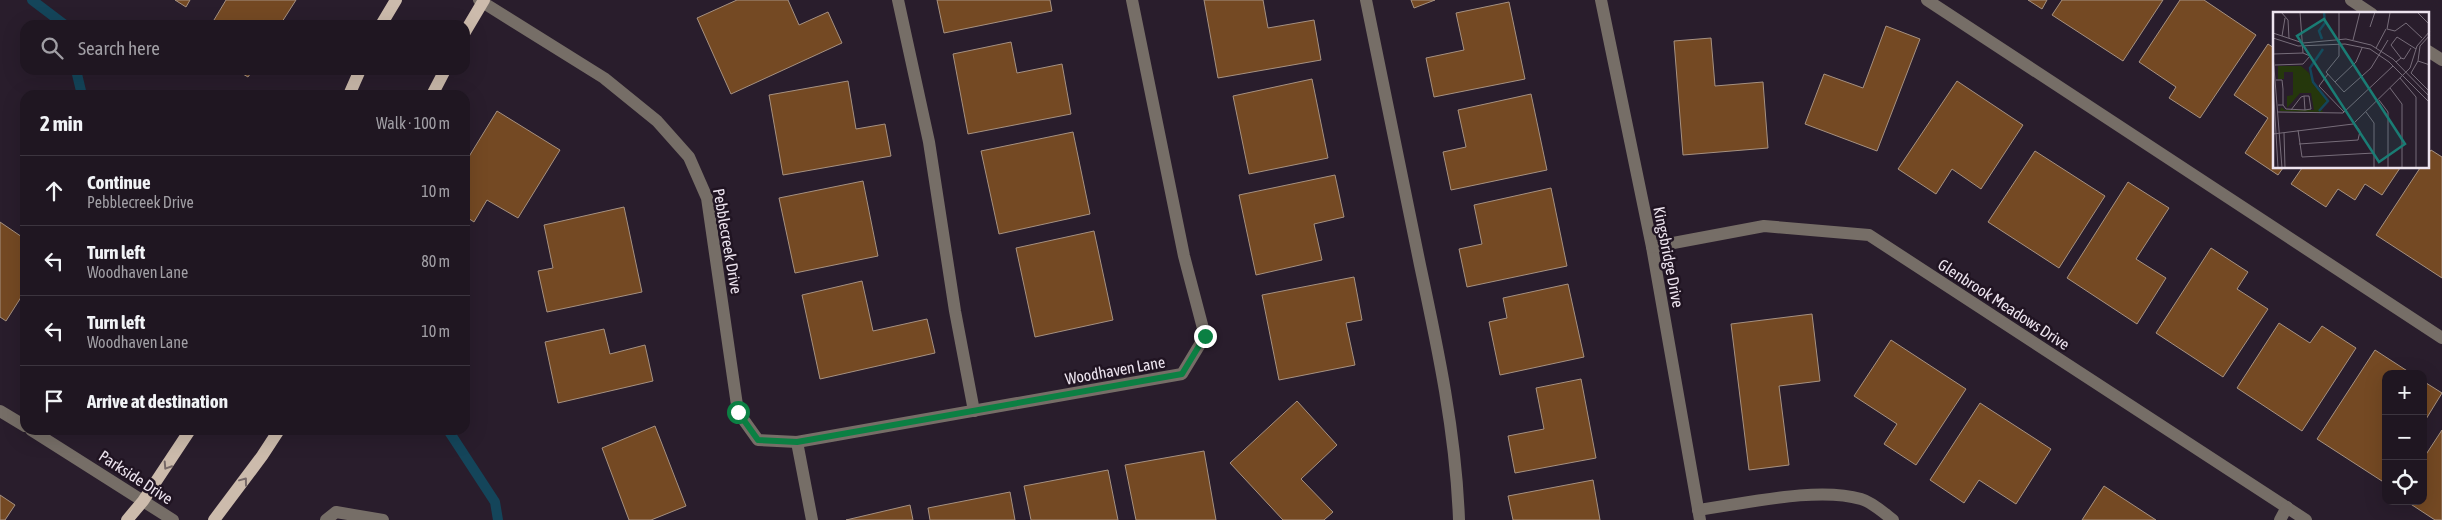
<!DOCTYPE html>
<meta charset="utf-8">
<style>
body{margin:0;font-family:"Asap Condensed",sans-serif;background:#271f2a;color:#f1f3f6}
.controls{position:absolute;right:15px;bottom:15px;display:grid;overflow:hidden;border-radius:10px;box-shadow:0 5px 20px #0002}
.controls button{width:45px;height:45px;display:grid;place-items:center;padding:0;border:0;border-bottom:1px solid #3c353f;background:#1f1621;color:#f1f3f6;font:25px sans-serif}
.stop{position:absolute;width:15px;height:15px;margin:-11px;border:4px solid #0b8043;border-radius:50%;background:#fff}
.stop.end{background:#0b8043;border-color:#fff;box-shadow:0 1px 5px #0008}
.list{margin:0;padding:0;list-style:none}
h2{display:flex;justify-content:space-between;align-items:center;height:65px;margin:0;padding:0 20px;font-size:21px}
h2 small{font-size:16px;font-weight:400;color:#a19fa5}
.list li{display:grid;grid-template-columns:32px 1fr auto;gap:15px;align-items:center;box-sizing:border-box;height:70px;padding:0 20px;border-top:1px solid #3c353f}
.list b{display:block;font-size:19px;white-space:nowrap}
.list p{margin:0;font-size:16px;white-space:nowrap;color:#a19fa5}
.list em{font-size:16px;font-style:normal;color:#a19fa5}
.icon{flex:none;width:28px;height:28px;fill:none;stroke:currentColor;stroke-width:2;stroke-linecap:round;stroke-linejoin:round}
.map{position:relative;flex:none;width:2442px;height:520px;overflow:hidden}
.search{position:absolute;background:#1f1621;box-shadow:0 5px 20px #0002;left:20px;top:20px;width:450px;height:55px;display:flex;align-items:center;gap:12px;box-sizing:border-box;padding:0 18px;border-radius:15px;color:#a19fa5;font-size:19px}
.panel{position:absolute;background:#1f1621;box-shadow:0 5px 20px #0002;left:20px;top:90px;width:450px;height:345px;border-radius:15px}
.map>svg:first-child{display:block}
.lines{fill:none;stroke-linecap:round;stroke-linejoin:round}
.stream{stroke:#14455a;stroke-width:10}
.building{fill:#744923;stroke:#a69181}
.minor{stroke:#766e67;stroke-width:12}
.major{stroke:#ccbbac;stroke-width:12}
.oneway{stroke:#766867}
.route{stroke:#0b8043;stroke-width:6}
.labels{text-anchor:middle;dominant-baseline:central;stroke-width:5;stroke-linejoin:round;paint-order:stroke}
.street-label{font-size:16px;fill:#ede4ef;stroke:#201422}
.inset-river{fill:none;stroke:#14455a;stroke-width:2.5}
.inset-road{fill:none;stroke:#776d7a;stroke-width:1}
.view{fill:#1a7c74;fill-opacity:0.15;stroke:#1a7c74;stroke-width:2.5}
.inset-edge{fill:none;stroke:#ede4ef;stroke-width:2.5}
</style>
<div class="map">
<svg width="2442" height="520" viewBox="0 0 2442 520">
<rect width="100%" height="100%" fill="#291d2c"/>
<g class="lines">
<g class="stream">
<path d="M32,0L65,25"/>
<path d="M76,70L82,95"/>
<path d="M448,430L495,502L498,520"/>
</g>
</g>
<g class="building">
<path d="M175,0H190L186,7Z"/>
<path d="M226,0H296L280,25H211Z"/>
<path d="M737,0H788L799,25L828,12L842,43L731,94L697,18Z"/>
<path d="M937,0H1050L1052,11L944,33Z"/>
<path d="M1204,0H1263L1268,28L1314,20L1321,60L1218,78Z"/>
<path d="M1411,0H1435L1414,8Z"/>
<path d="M2028,0H2047L2042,9Z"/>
<path d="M2062,0H2163L2123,61L2052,15Z"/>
<path d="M2180,0H2204L2256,35L2200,118L2169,98L2176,87L2139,62Z"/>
<path d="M1509,2L1525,79L1434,97L1426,58L1464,50L1456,13Z"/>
<path d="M1886,26L1920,39L1877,151L1805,124L1824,74L1863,88Z"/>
<path d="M1711,38L1715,86L1763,82L1768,148L1683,155L1674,41Z"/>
<path d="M1011,42L1017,73L1062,64L1071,114L968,134L953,54Z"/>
<path d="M2268,44L2274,48V168H2283L2278,175L2245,153L2268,118L2234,95Z"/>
<path d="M236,70H253L248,77Z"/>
<path d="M1312,79L1328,158L1249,174L1233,96Z"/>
<path d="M848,81L856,129L885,124L891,156L783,175L769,95Z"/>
<path d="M1957,81L2023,125L1981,189L1952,169L1936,194L1898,169Z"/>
<path d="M1531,94L1547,170L1451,190L1443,152L1466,147L1458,110Z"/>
<path d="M497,111L560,150L518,218L487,200L474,222L465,216V163Z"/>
<path d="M1073,132L1090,214L999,234L981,151Z"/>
<path d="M2431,150L2442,157V278L2376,235L2420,168H2428V154Z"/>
<path d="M2035,151L2105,196L2059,268L1988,222Z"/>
<path d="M2302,168H2400L2382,195L2365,184L2355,200L2338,189L2326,207L2291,184Z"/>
<path d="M1335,175L1344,217L1314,224L1322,260L1256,275L1239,195Z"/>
<path d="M863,181L878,256L795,273L779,198Z"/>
<path d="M2128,182L2169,208L2136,259L2166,278L2137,324L2067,278Z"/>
<path d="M1551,188L1567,266L1467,287L1459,249L1482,244L1474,205Z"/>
<path d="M624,207L642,292L547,312L538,271L553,268L544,225Z"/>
<path d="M0,222L25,239V291L6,321L0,317Z"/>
<path d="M1094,231L1113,320L1035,337L1016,248Z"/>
<path d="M2211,248L2248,272L2237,289L2268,309L2223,377L2156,333Z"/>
<path d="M1354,277L1362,320L1346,323L1355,365L1279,380L1262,295Z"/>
<path d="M862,281L873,331L927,319L935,353L820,379L802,295Z"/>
<path d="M1568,284L1584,357L1500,375L1489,322L1507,318L1503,298Z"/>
<path d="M1812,314L1820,381L1779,386L1789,465L1749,470L1731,324Z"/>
<path d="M2279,323L2310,343L2322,326L2356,348L2302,431L2237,388Z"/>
<path d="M604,329L610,354L645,345L653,381L558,403L545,342Z"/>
<path d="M1891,340L1966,389L1916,465L1884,444L1897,424L1854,396Z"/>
<path d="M2375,350L2412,374H2386L2385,483L2317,439Z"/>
<path d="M1581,379L1596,458L1515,473L1508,436L1544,429L1536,388Z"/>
<path d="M2423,381L2442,393L2423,424Z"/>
<path d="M1297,401L1337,445L1301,479L1333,512L1324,520H1283L1230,463Z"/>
<path d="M1980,403L2051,449L2016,504L1979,480L1964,503L1930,480Z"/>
<path d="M655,426L686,506L651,520H629L602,448Z"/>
<path d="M2442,430V520H2435L2406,501H2423V459Z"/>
<path d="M1204,451L1216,520H1136L1125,465Z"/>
<path d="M1108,470L1118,520H1031L1024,486Z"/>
<path d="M1593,480L1600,520H1513L1508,496Z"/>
<path d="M2104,486L2156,520H2082Z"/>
<path d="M1010,492L1015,520H930L928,508Z"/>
<path d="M0,495L15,505L5,520H0Z"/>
<path d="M910,505L913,520H846Z"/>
</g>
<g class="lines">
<g class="minor">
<path d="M479,0L604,78L657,121L689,157L707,198L738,412L758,440L797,442L1182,374L1205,336L1184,256L1132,0"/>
<path d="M898,0L929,142L955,311L974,411"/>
<path d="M1366,0C1384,88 1402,176 1420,265C1438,349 1456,434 1459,520"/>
<path d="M1601,0L1652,247L1700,520"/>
<path d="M1927,0L2442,338"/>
<path d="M2351,0L2372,14"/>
<path d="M2428,51L2442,60"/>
<path d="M1652,247L1764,226L1869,235L2306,520"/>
<path d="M0,411L25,426"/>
<path d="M31,430L173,520"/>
<path d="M797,442L812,520"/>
<path d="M1698,510C1744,504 1817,486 1861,499C1872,502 1884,513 1893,520"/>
<path d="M326,520L336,512L383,520"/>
<path d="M2280,520L2287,507"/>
</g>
<g class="major">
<path d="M381,25L396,0"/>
<path d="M465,32L484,0"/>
<path d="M349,95L360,70"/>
<path d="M432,95L445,70"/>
<path d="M127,520L143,501L190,430"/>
<path d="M214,520L262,456L279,430"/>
</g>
</g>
<defs><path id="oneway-chevron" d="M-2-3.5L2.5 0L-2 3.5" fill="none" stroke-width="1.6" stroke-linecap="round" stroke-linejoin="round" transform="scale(1.25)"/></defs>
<g class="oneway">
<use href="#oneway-chevron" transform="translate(167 466) rotate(123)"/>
<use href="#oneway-chevron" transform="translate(244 481) rotate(-53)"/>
</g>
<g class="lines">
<path class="route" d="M738,412L758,440L797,442L1182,374L1205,336"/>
</g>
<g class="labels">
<g class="street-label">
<text transform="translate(728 241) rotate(80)">Pebblecreek Drive</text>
<text transform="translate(1669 257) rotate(79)">Kingsbridge Drive</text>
<text transform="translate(2004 304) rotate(33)">Glenbrook Meadows Drive</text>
<text transform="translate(1115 370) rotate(-10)">Woodhaven Lane</text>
<text transform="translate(136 477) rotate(33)">Parkside Drive</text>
</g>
</g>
<g transform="translate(2273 12)">
<rect width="156" height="156" fill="#291d2c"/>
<path d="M5,54H28L36,61L40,72L54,89L48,96L50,100L7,99L8,95L12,98H41L38,81H27L14,96V84L20,83V60H11V67H5Z" fill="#25370c"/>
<path class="inset-river" d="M49,27L46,19L52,11L51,0M46,99L55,89L40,70L37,56L50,37"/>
<path class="inset-road" d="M8,0L15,8L16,26M66,0V44L53,60L71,80L98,56L115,28M144,0L157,13M117,1L114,17L122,19L133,11L149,26M97,15L102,0M0,21L30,31L73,27L98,33L120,47L157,85M157,23L147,34L145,49L157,53M9,24L12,6M0,26L25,34L72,32L97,37L116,50L157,91M80,28L87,0M103,36L113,17M0,42L30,41L27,0M0,43L9,156M128,46L131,47L138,36M145,49L138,61L157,80M123,50L128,46L118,33L124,25L143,37M2,53L30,52L37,44L30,41M55,62L46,74L71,100M127,66L143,85V156M3,68H9L10,77V93H5M0,70L5,156M62,70L83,50L89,36M117,76L129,92V156M106,88L115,100V156M10,93L13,97L32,98M18,98L28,85L31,84H36L38,97L32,98L31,84M5,100L70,101L120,54M93,100L101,111V156M25,118L29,145L101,141M11,121L12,156M0,122L80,112L137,56L144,34L157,19M26,132L85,128L87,119L81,111"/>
<path class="view" d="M51,7L132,132L106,150L24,24Z"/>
<rect width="156" height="156" class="inset-edge"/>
</g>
</svg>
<div class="controls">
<button>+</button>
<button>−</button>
<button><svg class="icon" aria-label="locate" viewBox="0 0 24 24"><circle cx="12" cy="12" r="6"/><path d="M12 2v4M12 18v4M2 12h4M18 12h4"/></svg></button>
</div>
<div class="stop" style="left:738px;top:412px"></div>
<div class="stop end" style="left:1205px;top:336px"></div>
<div class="search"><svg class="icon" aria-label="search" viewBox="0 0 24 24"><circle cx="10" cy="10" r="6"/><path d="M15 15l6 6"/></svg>Search here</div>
<section class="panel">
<h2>2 min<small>Walk · 100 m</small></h2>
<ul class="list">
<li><svg class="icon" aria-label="ahead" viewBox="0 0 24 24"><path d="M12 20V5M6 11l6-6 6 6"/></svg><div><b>Continue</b><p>Pebblecreek Drive</p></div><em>10 m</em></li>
<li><svg class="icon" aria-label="left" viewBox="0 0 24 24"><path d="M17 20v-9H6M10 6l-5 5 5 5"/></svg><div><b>Turn left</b><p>Woodhaven Lane</p></div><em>80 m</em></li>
<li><svg class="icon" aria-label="left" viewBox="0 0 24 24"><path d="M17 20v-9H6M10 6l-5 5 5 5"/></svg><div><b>Turn left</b><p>Woodhaven Lane</p></div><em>10 m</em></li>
<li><svg class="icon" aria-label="arrive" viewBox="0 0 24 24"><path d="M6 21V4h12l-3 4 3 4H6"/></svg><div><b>Arrive at destination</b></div></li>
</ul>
</section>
</div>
